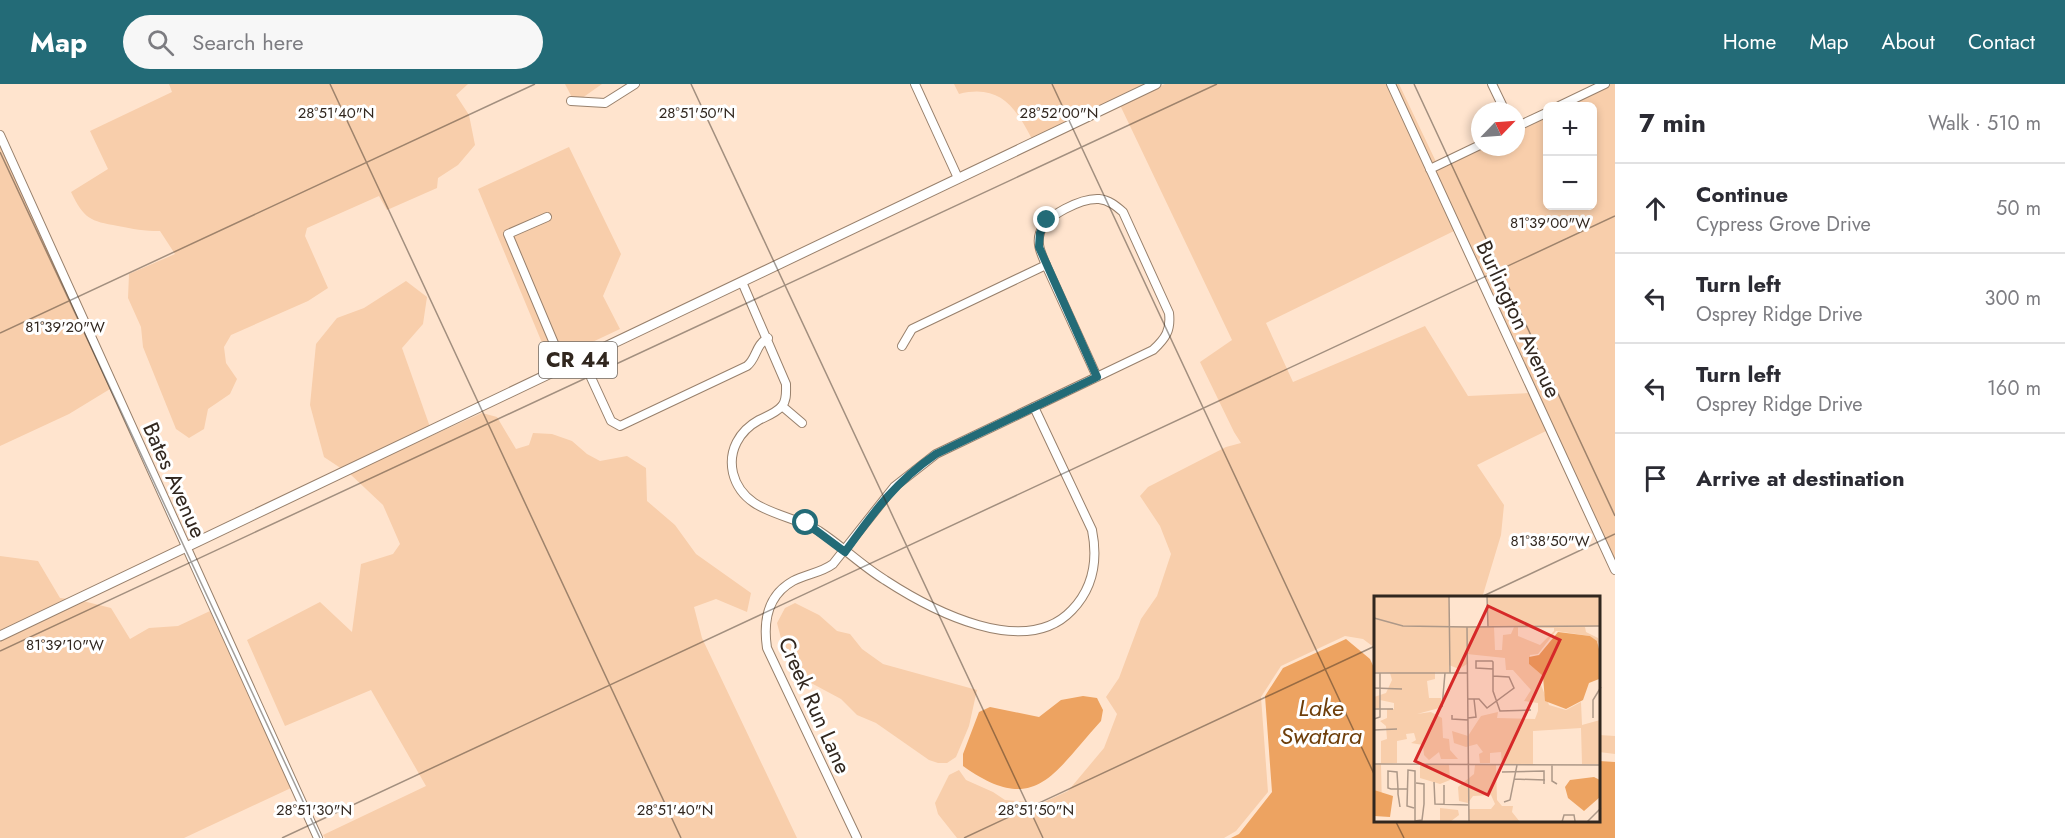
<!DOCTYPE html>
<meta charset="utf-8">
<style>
body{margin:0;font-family:Jost,sans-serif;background:#f7f7f7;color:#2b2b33}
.controls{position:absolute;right:18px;top:18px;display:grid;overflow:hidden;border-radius:9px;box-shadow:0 3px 9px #0003}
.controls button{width:54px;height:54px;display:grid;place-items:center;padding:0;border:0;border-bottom:2px solid #e1e1e2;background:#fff;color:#2b2b33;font:30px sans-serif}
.compass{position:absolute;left:1471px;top:18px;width:54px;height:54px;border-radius:50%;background:#fff;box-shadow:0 3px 9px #0003;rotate:65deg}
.stop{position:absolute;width:18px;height:18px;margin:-14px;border:4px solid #236b77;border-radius:50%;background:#fff}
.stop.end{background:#236b77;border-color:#fff;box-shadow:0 2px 6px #0008}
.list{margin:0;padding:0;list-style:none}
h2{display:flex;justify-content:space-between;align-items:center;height:78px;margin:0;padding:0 24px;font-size:26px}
h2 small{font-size:20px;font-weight:400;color:#7c7c81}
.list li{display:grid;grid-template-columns:39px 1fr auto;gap:18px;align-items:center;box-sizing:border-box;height:90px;padding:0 24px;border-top:2px solid #e1e1e2}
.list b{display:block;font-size:22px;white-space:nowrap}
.list p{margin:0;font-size:20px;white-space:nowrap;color:#7c7c81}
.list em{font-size:20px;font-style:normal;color:#7c7c81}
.icon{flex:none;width:33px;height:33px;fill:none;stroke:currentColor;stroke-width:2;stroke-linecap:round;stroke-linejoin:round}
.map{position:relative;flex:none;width:1615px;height:754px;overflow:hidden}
header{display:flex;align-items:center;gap:36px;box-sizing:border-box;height:84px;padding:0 30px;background:#236b77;color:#fff}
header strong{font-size:28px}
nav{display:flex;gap:33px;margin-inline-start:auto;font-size:21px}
.search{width:420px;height:54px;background:#f7f7f7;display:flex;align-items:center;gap:15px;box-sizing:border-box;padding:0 21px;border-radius:33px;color:#7c7c81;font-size:22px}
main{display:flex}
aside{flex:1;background:#fff}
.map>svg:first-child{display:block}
.green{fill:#f8ceab}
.water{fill:#eda361}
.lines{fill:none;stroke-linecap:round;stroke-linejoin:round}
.minor-casing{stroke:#98806c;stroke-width:10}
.major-casing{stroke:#98806c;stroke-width:11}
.minor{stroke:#fff;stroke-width:8}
.major{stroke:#fff;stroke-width:9}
.route{stroke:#236b77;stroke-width:8}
.ticks{fill:none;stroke:#31271f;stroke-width:1.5;stroke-opacity:0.45}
.labels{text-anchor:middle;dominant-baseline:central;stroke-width:6;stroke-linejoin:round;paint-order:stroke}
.shield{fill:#fff;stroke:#6f6862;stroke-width:1.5}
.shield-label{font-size:21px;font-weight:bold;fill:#31271f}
.street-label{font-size:22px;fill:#31271f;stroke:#fff}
.water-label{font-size:24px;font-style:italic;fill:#6e3e0a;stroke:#fff}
.inset-road{fill:none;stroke:#ad9888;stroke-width:1.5}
.view{fill:#d62828;fill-opacity:0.15;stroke:#d62828;stroke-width:3}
.inset-edge{fill:none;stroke:#31271f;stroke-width:3}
.ticks-label{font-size:15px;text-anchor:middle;fill:#31271f;stroke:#fff;stroke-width:6;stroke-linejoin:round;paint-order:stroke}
</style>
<header>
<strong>Map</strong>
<div class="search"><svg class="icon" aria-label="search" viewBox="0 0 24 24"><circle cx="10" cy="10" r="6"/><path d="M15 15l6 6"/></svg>Search here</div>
<nav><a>Home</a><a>Map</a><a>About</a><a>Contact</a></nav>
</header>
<main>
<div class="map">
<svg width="1615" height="754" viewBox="0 0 1615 754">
<rect width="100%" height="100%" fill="#ffe4ce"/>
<g class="green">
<path d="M169,0H468L456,11L469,31L475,61L458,81L438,94L437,104L387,126L379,112L307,144L305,152L328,204L308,217L231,251L224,263L226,279L237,295L230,310L208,325L204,345L189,354L176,345L143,263L141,243L128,214L129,190L175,170L160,147C144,147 133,145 118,142C90,137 84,135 71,108L108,85L90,47L172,8Z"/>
<path d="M565,0H602L575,19Z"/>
<path d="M954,0H1148L1032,55C1015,22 999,0 959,10Z"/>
<path d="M1165,0H1386L1454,147L1266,239L1293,298L1425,242L1468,312L1529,309L1546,347L1477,381L1504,421L1501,451L1482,514H1375V564L1363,555L1345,552L1281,582L1261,613L1268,708L1236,747L1224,754H957L938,730L935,719L949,691L959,686L966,696L993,708L1005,716L1042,719L1068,707L1104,664L1117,630L1106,613L1119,594L1141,535L1157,512L1171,470L1160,442L1140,412L1148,403L1226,363L1241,359L1234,348L1200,278L1232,256L1120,21Z"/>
<path d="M1395,0H1399L1438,82L1480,63H1516V44L1547,28L1548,122H1592V22H1559L1604,0H1615V476Z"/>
<path d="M0,62L110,305L69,330L0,362Z"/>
<path d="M569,63L621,170L603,212L620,245L550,278L478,105Z"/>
<path d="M406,197L427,213L423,240L402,264L430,343L342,385L324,373L310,321L316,260L337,234L364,224Z"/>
<path d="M482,329L497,333L516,365L529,361L533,349L552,350L572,357L587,370L600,377L627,372L646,384L647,417L675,441L696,470L751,509L747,528L716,515L694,523L702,554L797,754H325L323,751L426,702L371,606L285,642L247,556L320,518L352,548L361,480L393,470L400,460L383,421L349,389Z"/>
<path d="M0,472L38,477L60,514L69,515L0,548Z"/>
<path d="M83,517L111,524L130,555L149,544L178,542L210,527L291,704L184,754H0V556Z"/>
<path d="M795,519L819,531L837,547L850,550L862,565L883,580L977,606L969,642L956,673L947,679H938L929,676L876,639L857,631L841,615L798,592L782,558L777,539L785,524Z"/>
<path d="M1599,651L1615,652V670L1599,668Z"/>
</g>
<g class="water">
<path d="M1346,555L1370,575L1375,586V738H1598L1599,677L1615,678V754H1231L1239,750L1272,708L1265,612L1283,584Z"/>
<path d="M1083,612L1097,614L1103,626L1101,637C1053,689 1036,734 963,682V670L979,628L990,623L1039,633L1061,616Z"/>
</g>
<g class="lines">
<defs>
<g id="minor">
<path d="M915,0L958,94"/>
<path d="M1391,0L1615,486"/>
<path d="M1492,0L1505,27"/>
<path d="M571,17L605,19L635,0"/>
<path d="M1559,22L1605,0"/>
<path d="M1516,43L1548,28"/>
<path d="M0,51L318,754"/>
<path d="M1430,85L1480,61"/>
<path d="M547,133L508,150L564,283"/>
<path d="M742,198L786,300C786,308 787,316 782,322C776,329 767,332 759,336C739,347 728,367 733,389C743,430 790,429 819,447C842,462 862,482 885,496C931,526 1025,576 1072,526C1094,503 1098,476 1092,446L1034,323"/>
<path d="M902,262L912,245L1046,181"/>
<path d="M582,274L611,337L620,342L747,282C757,274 755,261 768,254"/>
<path d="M782,322L802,339"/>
<path d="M857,754L767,564C763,537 768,511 793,497C806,490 821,489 833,480L894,403L936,370L1153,266C1166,254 1171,246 1169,229L1123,128C1116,122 1109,116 1099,115C1082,114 1045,131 1040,149C1036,160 1042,171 1046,181L1097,293"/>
</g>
<path id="major" d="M0,552L1156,0"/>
</defs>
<use href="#minor" class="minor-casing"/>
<use href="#major" class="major-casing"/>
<use href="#minor" class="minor"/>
<use href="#major" class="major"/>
</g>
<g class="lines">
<path class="route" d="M806,439L845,468C874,428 894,399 936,370L1097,293L1039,163L1040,149L1047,136"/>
</g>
<path class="ticks" d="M330,0L681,754M691,0L1043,754M1052,0L1375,692M1414,0L1615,432M0,68L320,754M0,249L535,0M1479,514L1615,450M0,567L1217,0M1396,738L1404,754M282,754L1615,132M964,754L1375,562"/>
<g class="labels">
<rect class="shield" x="539" y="258" width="78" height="36" rx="4.5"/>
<g class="shield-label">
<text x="578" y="276">CR 44</text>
</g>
<g class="street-label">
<text transform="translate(1519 235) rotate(65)">Burlington Avenue</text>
<text transform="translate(175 396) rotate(66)">Bates Avenue</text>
<text transform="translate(815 621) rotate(66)">Creek Run Lane</text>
</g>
<g class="water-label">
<text x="1321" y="623">Lake<tspan x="1321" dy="28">Swatara</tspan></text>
</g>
</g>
<g transform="translate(1374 512)">
<rect width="226" height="226" fill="#ffe4ce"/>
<path d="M0,0H75V30H114L113,0H226V30L211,31L212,36L224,42L225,47L216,40L182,35L164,58L156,59L155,68L169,80L167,89L175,109L192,114L207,106L208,129L226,124V168H208L207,132L159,135V168H128L127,156L116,157V167H106L105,158L109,156L103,148L92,151L80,147L78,135L94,140L107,120L124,116L123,122L161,123L164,115V107L150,105L157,94L139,74H132L131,62L93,58V68L85,73L75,69V77L61,76V83L53,85L55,102H67L69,111L43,118L57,116L68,122L69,142L75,143L76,154L84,163H67L65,156L55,164L50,159L49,149L37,147L42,144L40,137L32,138L33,143L23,145V167L7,168L8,213H0V168L7,167V145L13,143L12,130L6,125L13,122V113H20V107L6,104V113L0,112V101L12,97L18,84L16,77H24L0,76ZM120,31H140L137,38L129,39L128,54H121ZM144,31L180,32V35L166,49L144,40ZM46,168L75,169L76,184L66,188L46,182ZM101,169H122L123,204L128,210H139L138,216L146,226H95V213H117L121,208L117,199L99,200L94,207L85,205L84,191L100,178ZM66,212L84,214L85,219L76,226H66Z" fill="#f8ceab" fill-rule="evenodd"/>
<path d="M184,36L216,40L223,45L226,57L225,83L215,87L209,104L192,113L171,105L169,80L155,68V61L165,59ZM220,181L226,184V201L210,215L194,202L191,191L196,184ZM0,194L19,200L16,221L0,220Z" fill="#eda361"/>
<path class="inset-road" d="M75,0L76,77M113,0L114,31M0,22L29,30L93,31L95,226M93,31L227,30M119,73L102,72V65H118L119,66V95L126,115L157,114M0,77H93M0,92L28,93M94,103H105L113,112L140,92L135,81L119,80M68,111L71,77M0,113H19M78,119V123L94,124M94,122L102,121L100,103M219,122V104L227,91M0,123L6,121V77M0,134L23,133M0,168L227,169M178,169V185L183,188M128,176L170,175V188M140,183L171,184M60,186L61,208L94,209M70,189V208M130,206L136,204L143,169M26,211L24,198V193L23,176L14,175V192L17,193H33M40,212L33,210L34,174L41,175V226M41,225L48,224L50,208V188L42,187M188,226L190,219H200L201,225M213,226L227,212"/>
<path class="view" d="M114,10L186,44L114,199L41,165Z"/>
<rect width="226" height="226" class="inset-edge"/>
</g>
<g class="ticks-label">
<text x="336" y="34">28°51'40"N</text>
<text x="697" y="34">28°51'50"N</text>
<text x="1059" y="34">28°52'00"N</text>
<text x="1550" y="144">81°39'00"W</text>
<text x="65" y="248">81°39'20"W</text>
<text x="1550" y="462">81°38'50"W</text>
<text x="65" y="566">81°39'10"W</text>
<text x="314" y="731">28°51'30"N</text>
<text x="675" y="731">28°51'40"N</text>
<text x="1036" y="731">28°51'50"N</text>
</g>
</svg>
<div class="controls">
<button>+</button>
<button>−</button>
</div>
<svg class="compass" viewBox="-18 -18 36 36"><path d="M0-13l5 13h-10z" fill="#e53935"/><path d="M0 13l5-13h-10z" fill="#7c7c81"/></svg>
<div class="stop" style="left:806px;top:439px"></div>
<div class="stop end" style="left:1047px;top:136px"></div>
</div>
<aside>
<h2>7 min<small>Walk · 510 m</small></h2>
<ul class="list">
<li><svg class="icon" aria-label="ahead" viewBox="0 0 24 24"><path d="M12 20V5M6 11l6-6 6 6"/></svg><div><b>Continue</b><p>Cypress Grove Drive</p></div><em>50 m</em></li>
<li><svg class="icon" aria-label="left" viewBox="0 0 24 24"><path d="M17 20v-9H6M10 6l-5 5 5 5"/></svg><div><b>Turn left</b><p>Osprey Ridge Drive</p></div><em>300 m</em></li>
<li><svg class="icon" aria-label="left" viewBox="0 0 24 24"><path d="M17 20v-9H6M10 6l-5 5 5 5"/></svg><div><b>Turn left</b><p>Osprey Ridge Drive</p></div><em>160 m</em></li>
<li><svg class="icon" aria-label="arrive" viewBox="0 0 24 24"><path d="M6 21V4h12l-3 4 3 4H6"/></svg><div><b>Arrive at destination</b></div></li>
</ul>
</aside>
</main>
